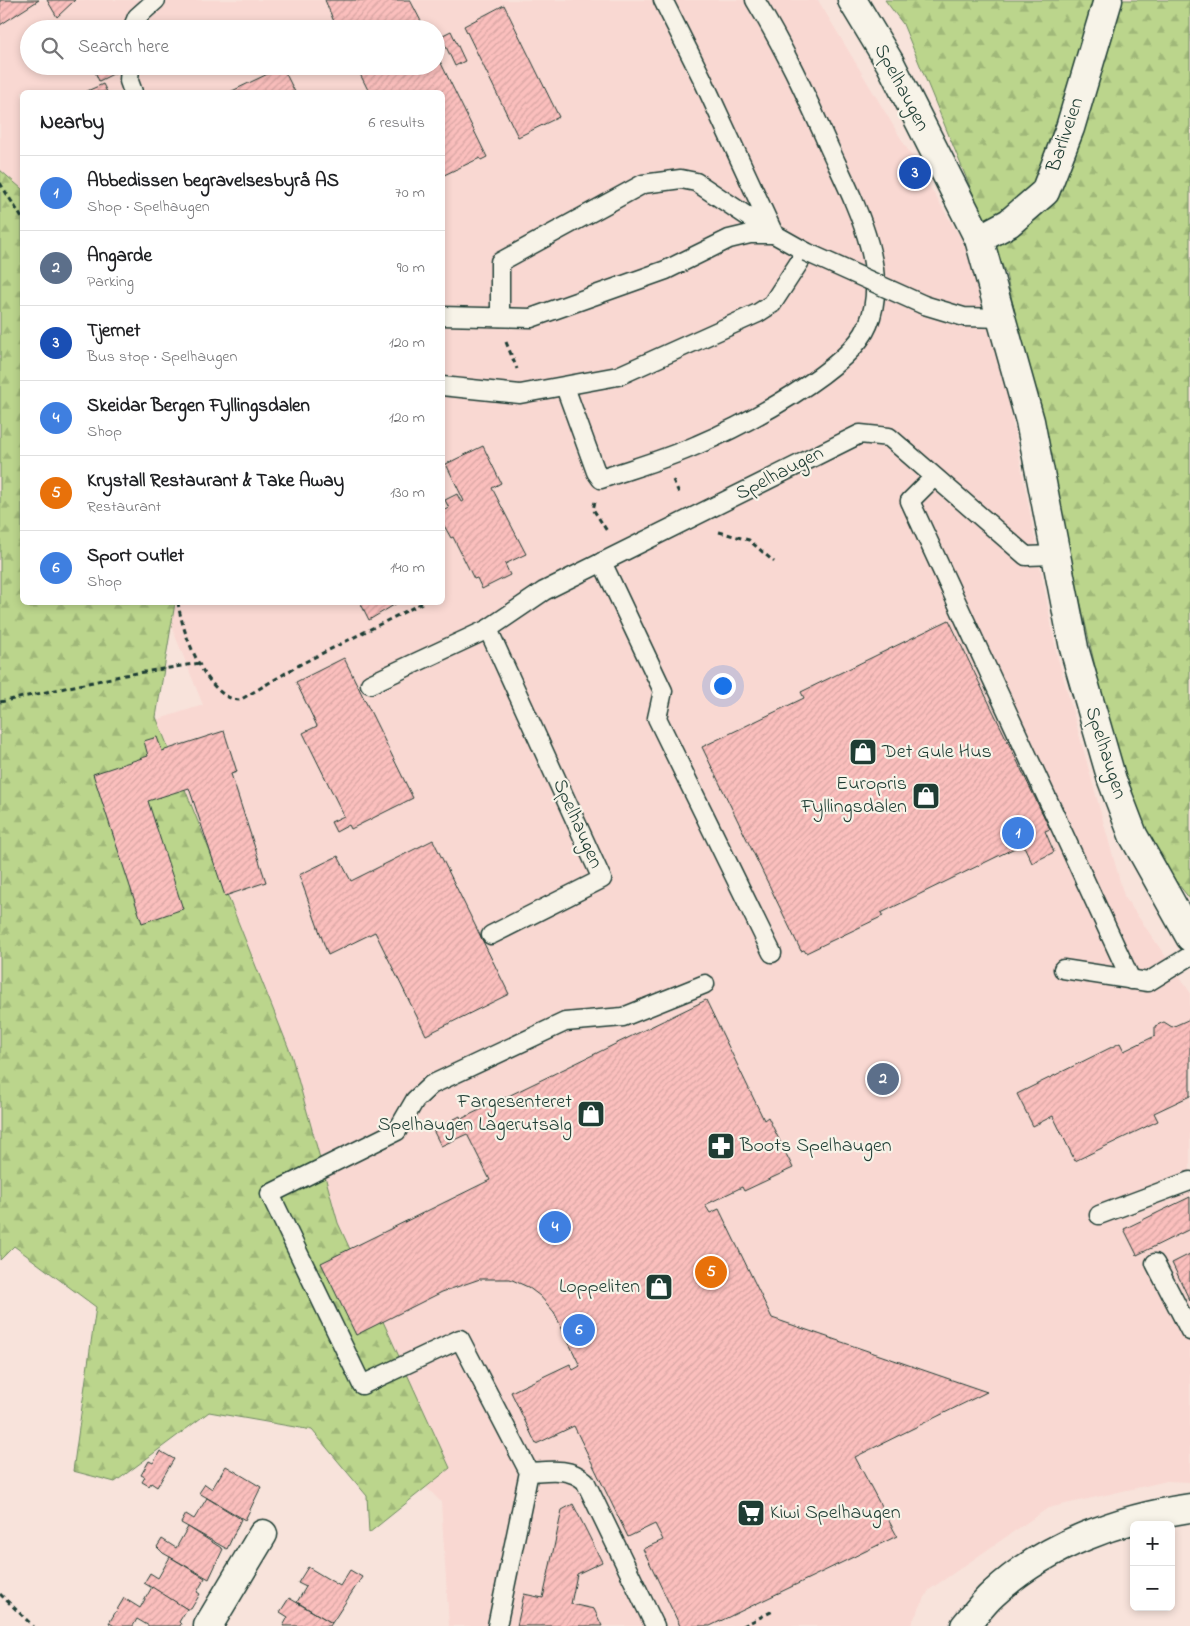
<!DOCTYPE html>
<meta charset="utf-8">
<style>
body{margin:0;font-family:"Indie Flower",sans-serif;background:#f2f2f2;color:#202124}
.controls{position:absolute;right:15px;bottom:15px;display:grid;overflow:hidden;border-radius:8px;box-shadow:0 2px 8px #0003}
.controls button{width:45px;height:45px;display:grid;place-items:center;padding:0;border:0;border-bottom:1px solid #e0e0e0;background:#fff;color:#202124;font:25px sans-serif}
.you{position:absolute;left:722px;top:685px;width:18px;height:18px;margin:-12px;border:4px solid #fff;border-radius:50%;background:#1a73e8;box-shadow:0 0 0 8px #1a73e833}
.badge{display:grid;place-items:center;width:32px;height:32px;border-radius:50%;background:#1f3d34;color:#fff;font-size:16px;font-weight:700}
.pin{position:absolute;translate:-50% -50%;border:2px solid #fff;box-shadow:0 1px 5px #0006}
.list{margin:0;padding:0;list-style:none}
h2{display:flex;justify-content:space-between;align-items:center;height:65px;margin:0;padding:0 20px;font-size:21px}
h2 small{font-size:16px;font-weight:400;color:#757577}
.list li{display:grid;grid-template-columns:32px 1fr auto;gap:15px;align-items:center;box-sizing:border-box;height:75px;padding:0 20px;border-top:1px solid #e0e0e0}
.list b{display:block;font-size:19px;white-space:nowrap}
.list p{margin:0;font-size:16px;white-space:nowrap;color:#757577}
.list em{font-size:16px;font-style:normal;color:#757577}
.icon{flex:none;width:28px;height:28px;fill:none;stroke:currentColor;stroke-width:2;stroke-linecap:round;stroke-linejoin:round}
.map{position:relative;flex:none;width:1190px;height:1626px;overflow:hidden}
.search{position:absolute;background:#fff;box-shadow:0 2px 8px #0003;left:20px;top:20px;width:425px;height:55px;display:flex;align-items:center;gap:12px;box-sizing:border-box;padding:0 18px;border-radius:28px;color:#757577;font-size:19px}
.panel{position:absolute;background:#fff;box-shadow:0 2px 8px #0003;left:20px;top:90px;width:425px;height:515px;border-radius:8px}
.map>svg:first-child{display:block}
.built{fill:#f9d8d2;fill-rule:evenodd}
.forest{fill:url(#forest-firs);stroke:#6d8960}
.building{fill:url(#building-hatch);stroke:#1f3d34}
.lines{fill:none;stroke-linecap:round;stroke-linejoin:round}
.lane-casing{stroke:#1f3d34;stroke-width:21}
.street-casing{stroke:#1f3d34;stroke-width:31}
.secondary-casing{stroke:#1f3d34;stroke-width:31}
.path{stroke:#1f3d34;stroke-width:3;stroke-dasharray:5 4;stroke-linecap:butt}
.lane{stroke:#f7f3e8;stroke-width:18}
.street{stroke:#f7f3e8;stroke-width:28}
.secondary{stroke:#f7f3e8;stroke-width:28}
.lane-bridge-casing{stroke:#1f3d34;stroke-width:21;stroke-linecap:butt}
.lane-bridge{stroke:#f7f3e8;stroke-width:18}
.labels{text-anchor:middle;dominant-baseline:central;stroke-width:4.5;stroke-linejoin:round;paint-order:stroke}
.street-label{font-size:20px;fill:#1f3d34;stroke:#f7f3e8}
.poi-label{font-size:20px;fill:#1f3d34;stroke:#f7f3e8;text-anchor:start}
</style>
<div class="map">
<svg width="1190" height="1626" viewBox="0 0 1190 1626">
<defs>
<pattern id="forest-firs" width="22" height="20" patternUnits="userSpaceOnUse" patternTransform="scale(1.25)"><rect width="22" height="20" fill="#bbd58c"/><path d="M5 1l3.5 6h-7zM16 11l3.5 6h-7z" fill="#a0b879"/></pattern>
<pattern id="building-hatch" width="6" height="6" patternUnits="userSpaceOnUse" patternTransform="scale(1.25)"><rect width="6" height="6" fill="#fbbfbd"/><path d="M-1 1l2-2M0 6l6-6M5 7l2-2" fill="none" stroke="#d7a5a3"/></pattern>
</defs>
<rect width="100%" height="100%" fill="#f8e3db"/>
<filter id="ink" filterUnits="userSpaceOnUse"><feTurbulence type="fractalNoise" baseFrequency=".02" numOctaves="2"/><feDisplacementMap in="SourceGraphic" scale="10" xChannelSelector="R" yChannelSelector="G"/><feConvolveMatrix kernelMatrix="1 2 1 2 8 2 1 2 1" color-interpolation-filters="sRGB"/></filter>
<g filter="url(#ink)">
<path class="built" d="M0,0H818L990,287L994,324L1057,655L1124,896L1190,992V1482L1167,1481L1048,1508L929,1590L910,1626H449L441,1502L193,1253L34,759L203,705L162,603L442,602V92H22V256L0,201ZM29,29H436V66H29Z"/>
<g class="forest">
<path d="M885,0H1190V899L1160,861L1129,816L1006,274L903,24Z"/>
<path d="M0,170L22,189V602L175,603L156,717L291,1054L338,1223L450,1468L369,1533L367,1496L312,1430L209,1412L115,1482L73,1471L96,1307L14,1246L0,1260Z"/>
</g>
<g class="building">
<path d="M0,0H39L0,25Z"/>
<path d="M47,0H75L57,17Z"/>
<path d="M325,0H410L425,29H337Z"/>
<path d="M504,5L559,117L518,137L464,26Z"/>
<path d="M451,31L465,61L455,66L441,36Z"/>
<path d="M436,53L487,157L481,160L480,158L442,176V92H369L356,66H436Z"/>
<path d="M117,66L119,71L99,81L93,67Z"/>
<path d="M282,66L295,92H230L276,70L275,68Z"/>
<path d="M103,84L107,92H85Z"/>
<path d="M917,170L925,185L915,190L907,175Z"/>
<path d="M483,446L501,483L492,488L526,554L505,564L510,575L482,589L477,578L474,579L453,537L451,538L442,522V511L449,508L445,500L457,494L461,502L464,501L446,464Z"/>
<path d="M360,602H399L369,620Z"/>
<path d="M949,620L1050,829L1045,831L1054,852L1032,863L1023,844L881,913L883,916L806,953L804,950L801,951L702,747L804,698L801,692Z"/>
<path d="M344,658L413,798L351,829L349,825L336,832L331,822L344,816L303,733L317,726L296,682Z"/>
<path d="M224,731L237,772L231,774L266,882L225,896L189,788L148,801L183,909L142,923L93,774L148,756L144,741L157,737L162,751Z"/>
<path d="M433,840L509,994L426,1035L375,932L328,955L299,875L338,856L351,881Z"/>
<path d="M706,1000L764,1120L768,1117L793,1168L744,1191L742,1187L705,1205L710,1213L719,1209L772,1318L987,1392L855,1457L897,1536L710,1626H680L643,1549L663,1540L655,1524L628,1537L574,1426L536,1444L511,1392L570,1364L573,1370L580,1366L554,1312L540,1296L528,1287L510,1279H480L442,1292L356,1335L321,1263L490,1180L467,1134L441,1146L433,1130L460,1116L461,1119Z"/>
<path d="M1190,1019V1096L1154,1113L1158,1121L1075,1161L1053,1116L1033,1126L1017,1094L1120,1043L1124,1051L1155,1036V1026L1164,1022L1172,1027Z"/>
<path d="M1190,1197V1229L1137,1255L1124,1229Z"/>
<path d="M1190,1254V1301L1172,1263Z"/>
<path d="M160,1451L174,1459L157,1487L151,1483L149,1486L142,1482L145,1477L141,1475L149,1461L153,1463Z"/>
<path d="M226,1466L261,1487L245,1520L199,1493L205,1484L212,1489Z"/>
<path d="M207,1498L241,1519L227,1549L181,1523L186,1514L194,1519Z"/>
<path d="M573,1504L602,1562L577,1574L571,1604L594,1609L602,1626H517L524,1594L543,1598L562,1510Z"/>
<path d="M188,1527L223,1549L209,1579L163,1553L157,1547L162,1539L176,1548Z"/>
<path d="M170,1557L205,1578L197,1592L200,1594L191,1609H187L144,1583L150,1573L158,1578Z"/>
<path d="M308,1567L340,1586L350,1570L362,1577L332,1623L297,1602L306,1587L298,1583Z"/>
<path d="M152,1587L187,1609L179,1622L181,1624L180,1626H149L137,1619L133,1626H115L109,1623L124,1598L140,1608Z"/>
<path d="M289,1598L332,1623L330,1626H283L288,1617L280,1612Z"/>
</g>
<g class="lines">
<defs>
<g id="lane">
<path d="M132,29L137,17L156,0"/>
<path d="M130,66L129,81L133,92"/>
<path d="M924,305L964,317L1002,318"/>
<path d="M442,316L531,318L666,270L729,239L750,234H774L702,78L663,0"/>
<path d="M442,386L520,394L618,376L758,313L772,304L806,252L774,234L696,182L681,179L643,184L500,262V317"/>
<path d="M565,387L596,472L601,479C633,468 666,459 697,445C742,426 850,370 868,325C892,269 851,196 828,145C806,95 784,47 755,0"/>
<path d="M934,477L910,501L1131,980"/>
<path d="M602,562L663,691L657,718L772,953"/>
<path d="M488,629L602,879L491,935"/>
<path d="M370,684L488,629L544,591L860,434L889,437L1026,556L1056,555"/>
<path d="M1063,969L1148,982L1190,956"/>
<path d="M1099,1215L1190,1181"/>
<path d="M1155,1263L1190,1331"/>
<path d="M529,1472C549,1471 569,1467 585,1481L655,1626"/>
<path d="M497,1626L529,1472L460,1339L362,1385L270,1194L397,1131L415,1100L431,1085L565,1022L623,1017L705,984"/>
</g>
<g id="street">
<path d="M979,239L1009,223L1045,192L1070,128L1108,0"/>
<path d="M208,1626L263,1534"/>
</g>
<g id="secondary">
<path d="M852,0L890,63L979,239L1030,421L1074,648L1112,780L1133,835L1190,937"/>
<path d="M965,1626C974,1616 982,1604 993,1594C1045,1545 1120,1518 1190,1508"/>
</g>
</defs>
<use href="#lane" class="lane-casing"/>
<use href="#street" class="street-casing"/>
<use href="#secondary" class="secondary-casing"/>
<g class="path">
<path d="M0,183L22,218"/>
<path d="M506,342L517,369"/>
<path d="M673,480L680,495"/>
<path d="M595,502L593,509L607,531"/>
<path d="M719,532L749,540L774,562"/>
<path d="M178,602C181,630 207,700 240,700L301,664L424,602"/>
<path d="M0,702L125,675L200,663"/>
<path d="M0,1594L33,1626"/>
<path d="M743,1626L775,1610"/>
</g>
<use href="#lane" class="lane"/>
<use href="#street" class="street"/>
<use href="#secondary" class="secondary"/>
<defs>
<path id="lane-bridge" d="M806,252L924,305"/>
</defs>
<use href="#lane-bridge" class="lane-bridge-casing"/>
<use href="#lane-bridge" class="lane-bridge"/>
</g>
</g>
<defs>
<symbol id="shop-square" viewBox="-11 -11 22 22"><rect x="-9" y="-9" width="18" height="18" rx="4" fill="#1f3d34" stroke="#f7f3e8"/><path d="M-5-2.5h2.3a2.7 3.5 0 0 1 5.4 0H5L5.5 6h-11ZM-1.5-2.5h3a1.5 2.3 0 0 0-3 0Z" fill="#fff"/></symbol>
<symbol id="pharmacy-square" viewBox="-11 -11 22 22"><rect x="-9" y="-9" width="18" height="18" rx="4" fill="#1f3d34" stroke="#f7f3e8"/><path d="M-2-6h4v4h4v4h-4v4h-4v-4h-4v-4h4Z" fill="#fff"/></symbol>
<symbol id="supermarket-square" viewBox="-11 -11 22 22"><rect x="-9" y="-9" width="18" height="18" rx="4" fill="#1f3d34" stroke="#f7f3e8"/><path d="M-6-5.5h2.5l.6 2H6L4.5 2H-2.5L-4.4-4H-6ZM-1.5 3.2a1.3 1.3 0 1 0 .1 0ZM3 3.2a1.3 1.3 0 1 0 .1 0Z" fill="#fff"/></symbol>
</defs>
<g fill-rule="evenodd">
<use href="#shop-square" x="847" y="736" width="32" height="32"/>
<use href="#shop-square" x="910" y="780" width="32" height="32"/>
<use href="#shop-square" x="575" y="1098" width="32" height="32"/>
<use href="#pharmacy-square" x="705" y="1130" width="32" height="32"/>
<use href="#shop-square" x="643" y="1271" width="32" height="32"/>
<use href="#supermarket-square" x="735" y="1497" width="32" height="32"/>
</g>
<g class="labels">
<g class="street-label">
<text transform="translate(901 88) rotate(62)">Spelhaugen</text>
<text transform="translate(1066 135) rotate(-71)">Barliveien</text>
<text transform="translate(780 474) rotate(-27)">Spelhaugen</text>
<text transform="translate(1105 753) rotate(72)">Spelhaugen</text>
<text transform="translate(577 824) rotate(66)">Spelhaugen</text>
</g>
<g class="poi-label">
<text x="882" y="752">Det Gule Hus</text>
<text x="907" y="784" text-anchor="end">Europris<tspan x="907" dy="23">Fyllingsdalen</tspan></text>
<text x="572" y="1102" text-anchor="end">Fargesenteret<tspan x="572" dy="23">Spelhaugen Lagerutsalg</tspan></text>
<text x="740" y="1146">Boots Spelhaugen</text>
<text x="640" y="1287" text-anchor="end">Loppeliten</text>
<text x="770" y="1513">Kiwi Spelhaugen</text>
</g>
</g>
</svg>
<div class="controls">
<button>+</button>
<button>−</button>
</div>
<div class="you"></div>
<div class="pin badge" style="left:1018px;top:833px;background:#3f7fe0">1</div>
<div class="pin badge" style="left:883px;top:1079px;background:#5c6f8a">2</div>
<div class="pin badge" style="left:915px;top:173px;background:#1a4fb4">3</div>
<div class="pin badge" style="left:555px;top:1227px;background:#3f7fe0">4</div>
<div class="pin badge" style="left:711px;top:1272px;background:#e8710a">5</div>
<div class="pin badge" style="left:579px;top:1330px;background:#3f7fe0">6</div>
<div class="search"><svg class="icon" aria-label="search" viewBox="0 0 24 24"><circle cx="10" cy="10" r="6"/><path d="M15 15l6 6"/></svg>Search here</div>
<section class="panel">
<h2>Nearby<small>6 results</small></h2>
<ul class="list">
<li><span class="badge" style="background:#3f7fe0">1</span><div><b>Abbedissen begravelsesbyrå AS</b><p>Shop · Spelhaugen</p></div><em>70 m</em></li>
<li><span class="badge" style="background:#5c6f8a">2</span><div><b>Angarde</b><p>Parking</p></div><em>90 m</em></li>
<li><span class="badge" style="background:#1a4fb4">3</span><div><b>Tjernet</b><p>Bus stop · Spelhaugen</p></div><em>120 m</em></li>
<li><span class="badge" style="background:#3f7fe0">4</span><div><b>Skeidar Bergen Fyllingsdalen</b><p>Shop</p></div><em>120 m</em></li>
<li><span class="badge" style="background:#e8710a">5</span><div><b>Krystall Restaurant &amp; Take Away</b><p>Restaurant</p></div><em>130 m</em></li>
<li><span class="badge" style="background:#3f7fe0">6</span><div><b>Sport Outlet</b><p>Shop</p></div><em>140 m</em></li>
</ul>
</section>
</div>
